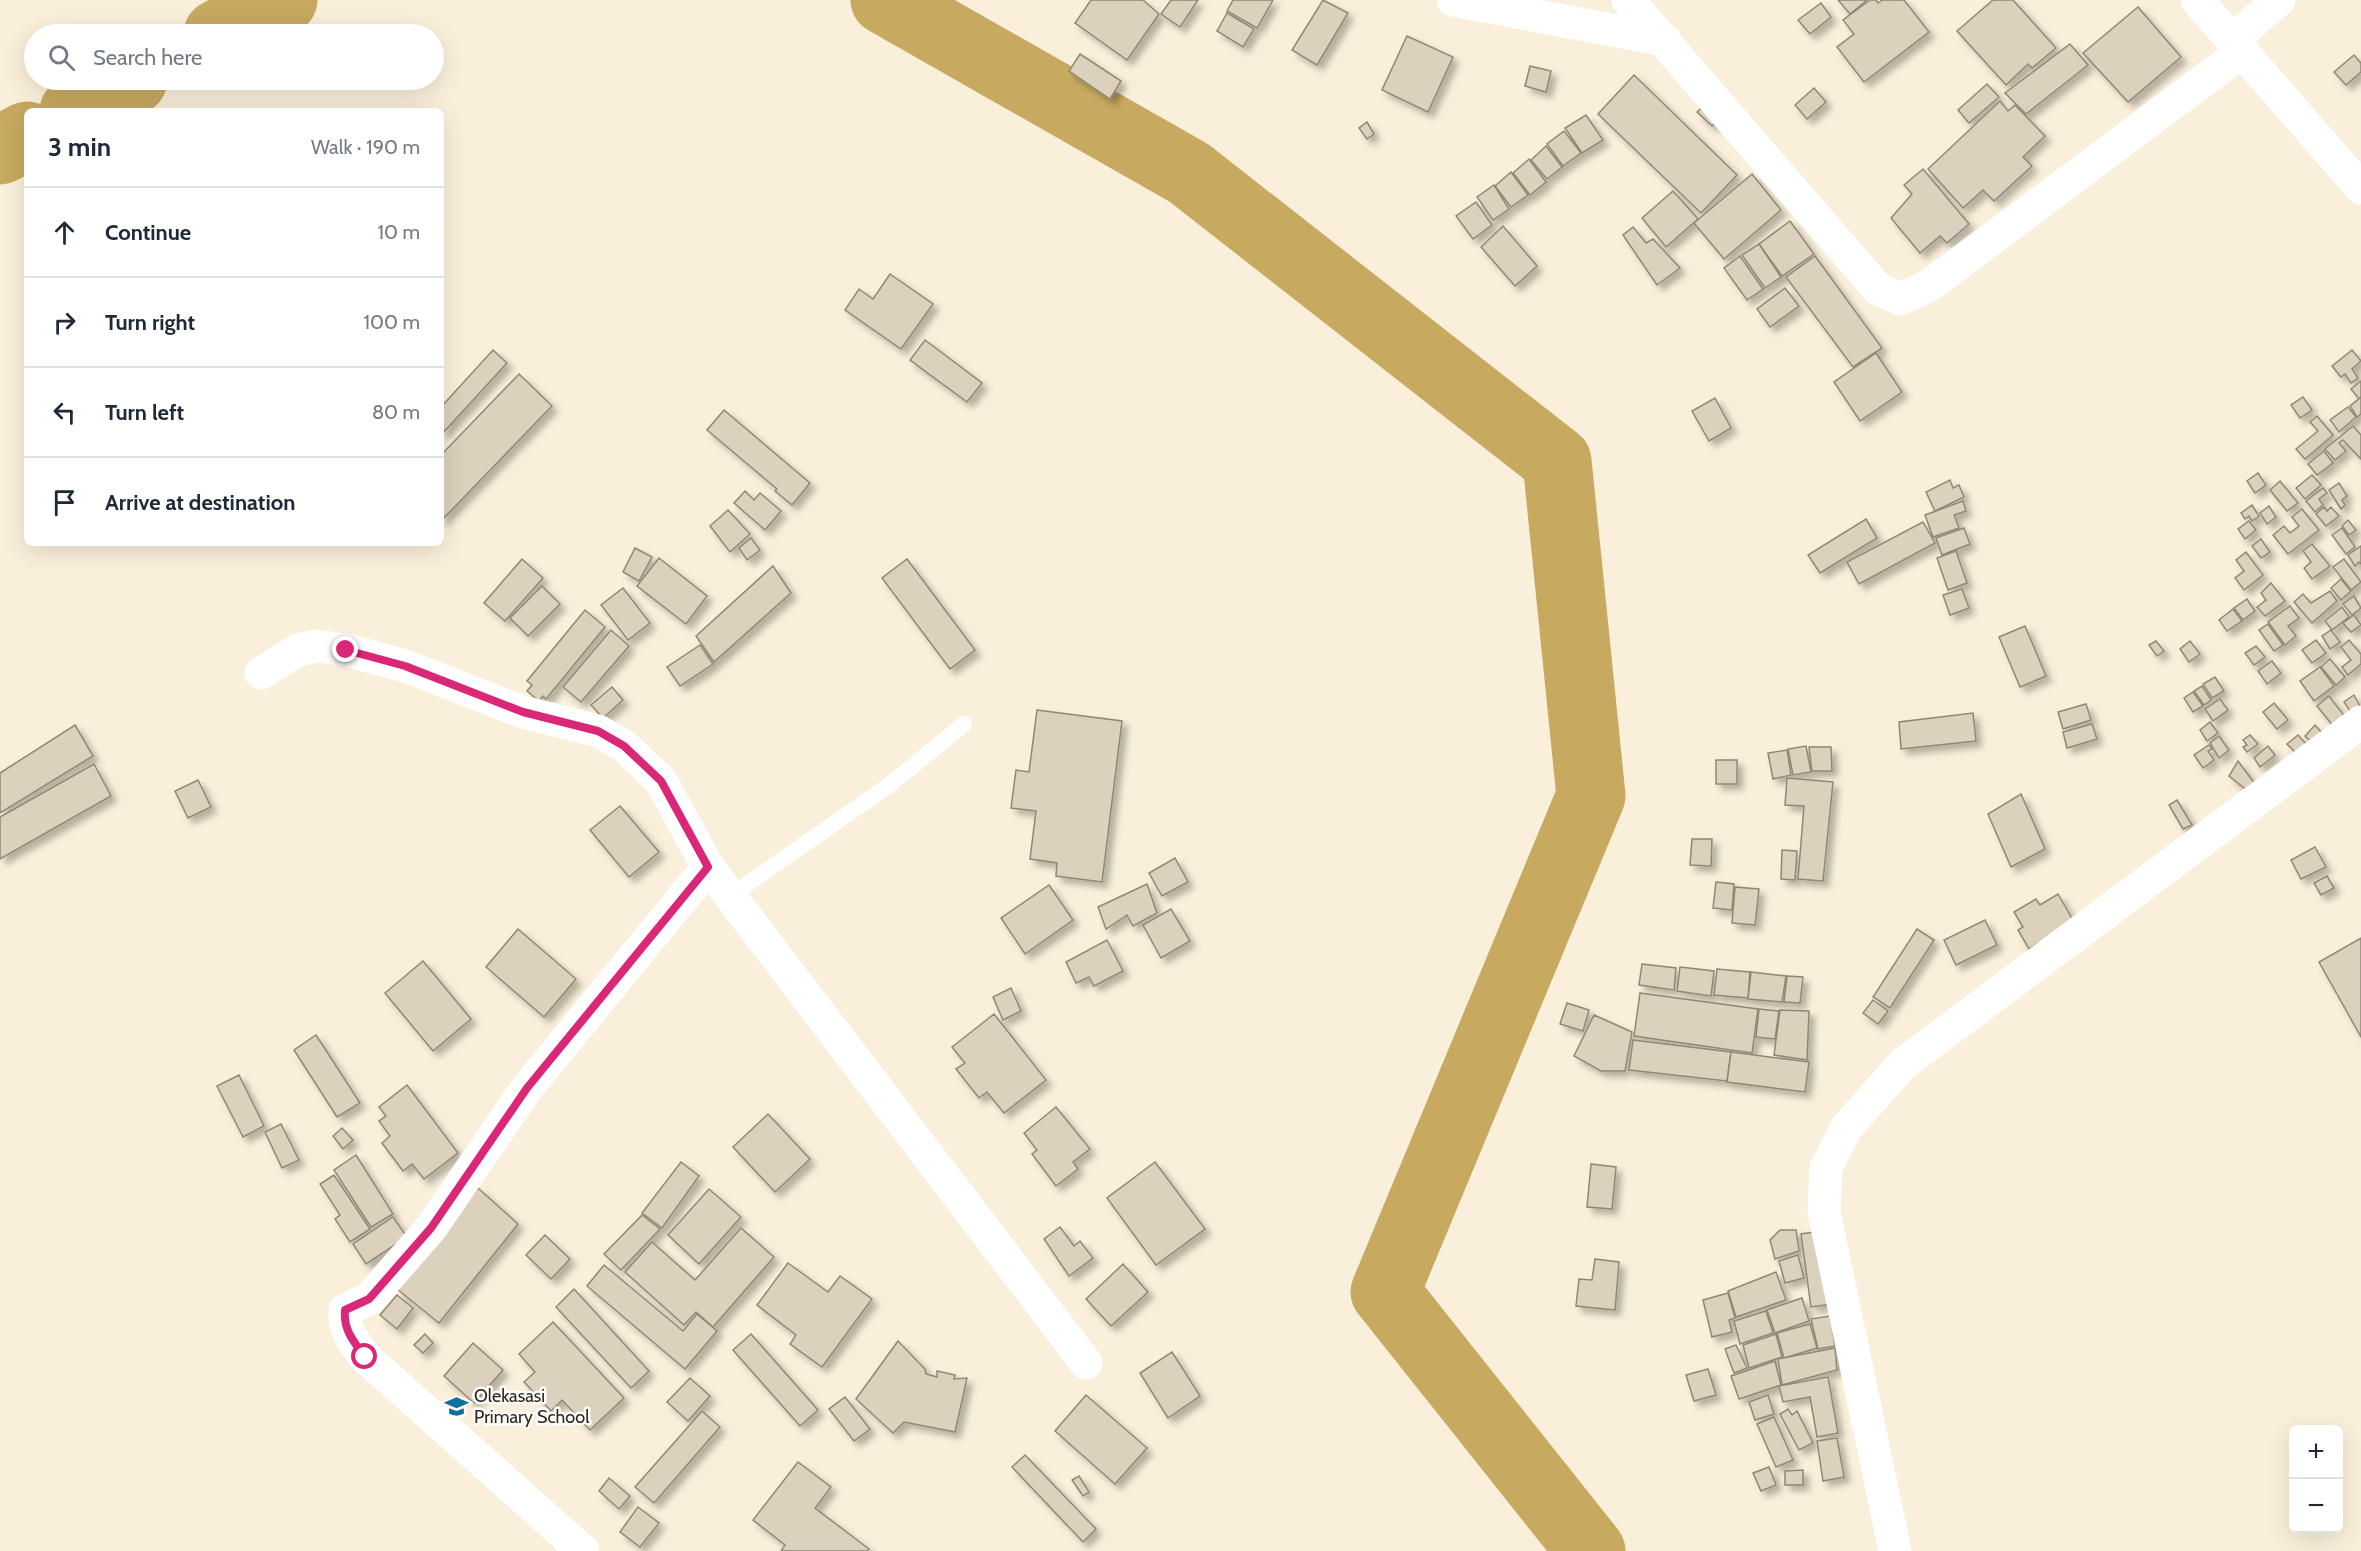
<!DOCTYPE html>
<meta charset="utf-8">
<style>
body{margin:0;font-family:Cabin,sans-serif;background:#f6f6f7;color:#1f2937}
.controls{position:absolute;right:18px;bottom:18px;display:grid;overflow:hidden;border-radius:9px;box-shadow:0 6px 24px #0002}
.controls button{width:54px;height:54px;display:grid;place-items:center;padding:0;border:0;border-bottom:2px solid #e0e1e3;background:#fff;color:#1f2937;font:30px sans-serif}
.stop{position:absolute;width:18px;height:18px;margin:-14px;border:4px solid #db2777;border-radius:50%;background:#fff}
.stop.end{background:#db2777;border-color:#fff;box-shadow:0 2px 6px #0008}
.list{margin:0;padding:0;list-style:none}
h2{display:flex;justify-content:space-between;align-items:center;height:78px;margin:0;padding:0 24px;font-size:26px}
h2 small{font-size:20px;font-weight:400;color:#747a83}
.list li{display:grid;grid-template-columns:39px 1fr auto;gap:18px;align-items:center;box-sizing:border-box;height:90px;padding:0 24px;border-top:2px solid #e0e1e3}
.list b{display:block;font-size:22px;white-space:nowrap}
.list em{font-size:20px;font-style:normal;color:#747a83}
.icon{flex:none;width:33px;height:33px;fill:none;stroke:currentColor;stroke-width:2;stroke-linecap:round;stroke-linejoin:round}
.map{position:relative;flex:none;width:2361px;height:1551px;overflow:hidden}
.search{position:absolute;background:#fff;box-shadow:0 6px 24px #0002;left:24px;top:24px;width:420px;height:66px;display:flex;align-items:center;gap:15px;box-sizing:border-box;padding:0 21px;border-radius:33px;color:#747a83;font-size:22px}
.panel{position:absolute;background:#fff;box-shadow:0 6px 24px #0002;left:24px;top:108px;width:420px;height:438px;border-radius:9px}
.map>svg:first-child{display:block}
.lines{fill:none;stroke-linecap:round;stroke-linejoin:round}
.river{stroke:#c7a960;stroke-width:69}
.building{fill:#dbd1bc;stroke:#908874;stroke-width:1.5;filter:url(#shadow)}
.lane{stroke:#fff;stroke-width:16}
.street{stroke:#fff;stroke-width:33}
.route{stroke:#db2777;stroke-width:8}
.labels{text-anchor:middle;dominant-baseline:central;stroke-width:5;stroke-linejoin:round;paint-order:stroke}
.poi-label{font-size:18px;fill:#2d2921;stroke:#fffdf9;text-anchor:start}
</style>
<div class="map">
<svg width="2361" height="1551" viewBox="0 0 2361 1551">
<defs>
<filter id="shadow"><feDropShadow dx="5.5" dy="5.5" stdDeviation="3" flood-color="#0004"/></filter>
</defs>
<rect width="100%" height="100%" fill="#f9efda"/>
<g class="lines">
<g class="river">
<path d="M885,0L1189,173L1557,461L1591,796L1385,1292L1591,1551"/>
<path d="M218,34L283,0"/>
<path d="M74,111L133,80"/>
<path d="M0,150L27,136"/>
</g>
</g>
<g class="building">
<path d="M1091,0H1143L1159,14L1127,60L1075,23Z"/>
<path d="M1171,0H1198L1180,27L1161,14Z"/>
<path d="M1233,0H1273L1257,28L1227,11Z"/>
<path d="M1323,0L1348,13L1317,65L1292,50Z"/>
<path d="M1838,0H1867L1850,14Z"/>
<path d="M1870,0H1876L1878,3L1882,0H1904L1929,32L1864,82L1837,47L1854,34L1843,20Z"/>
<path d="M1993,0H2013L2056,48L2032,68L2028,64L2006,85L1957,31Z"/>
<path d="M1821,3L1831,17L1810,34L1798,20Z"/>
<path d="M2138,7L2181,57L2128,102L2083,53Z"/>
<path d="M1227,13L1254,29L1243,47L1217,31Z"/>
<path d="M1407,36L1453,57L1428,112L1382,90Z"/>
<path d="M2070,44L2088,65L2026,114L2005,93Z"/>
<path d="M1080,54L1121,81L1110,99L1069,71Z"/>
<path d="M2354,55L2361,63V72L2346,85L2334,72Z"/>
<path d="M1530,66L1551,71L1546,92L1525,86Z"/>
<path d="M1634,75L1737,175L1701,213L1598,114Z"/>
<path d="M1987,84L1999,97L1969,123L1958,110Z"/>
<path d="M1814,88L1826,102L1807,119L1795,105Z"/>
<path d="M1709,101L1723,115L1712,126L1697,112Z"/>
<path d="M2000,101L2008,111L2015,105L2045,136L2023,157L2032,166L1994,201L1983,190L1963,208L1928,169Z"/>
<path d="M1586,115L1603,140L1582,153L1565,128Z"/>
<path d="M1367,122L1374,134L1367,139L1359,128Z"/>
<path d="M1564,131L1581,153L1563,166L1547,144Z"/>
<path d="M1546,146L1562,167L1547,179L1531,160Z"/>
<path d="M1529,159L1546,182L1530,195L1513,173Z"/>
<path d="M1923,169L1969,224L1947,243L1940,236L1920,253L1891,218L1912,194L1904,185Z"/>
<path d="M1511,172L1528,195L1511,207L1495,186Z"/>
<path d="M1752,174L1781,210L1724,259L1694,223Z"/>
<path d="M1494,185L1509,209L1493,220L1477,197Z"/>
<path d="M1673,191L1698,219L1666,247L1642,218Z"/>
<path d="M1476,202L1492,225L1473,239L1456,216Z"/>
<path d="M1790,221L1814,254L1782,276L1759,244Z"/>
<path d="M1503,226L1537,266L1515,286L1481,247Z"/>
<path d="M1633,227L1646,243L1653,239L1680,268L1657,285L1623,235Z"/>
<path d="M1759,244L1781,277L1765,288L1742,255Z"/>
<path d="M1740,256L1763,289L1747,300L1724,268Z"/>
<path d="M1815,256L1882,348L1853,367L1786,277Z"/>
<path d="M890,274L933,304L901,349L845,310L859,289L873,299Z"/>
<path d="M1785,288L1799,306L1770,327L1757,309Z"/>
<path d="M925,340L982,383L967,402L910,360Z"/>
<path d="M493,350L507,363L441,435V407Z"/>
<path d="M2352,350L2361,361L2352,369L2358,378L2351,383L2345,374L2341,377L2332,366Z"/>
<path d="M1876,353L1902,392L1860,421L1834,382Z"/>
<path d="M519,374L552,406L441,521V455Z"/>
<path d="M2361,381V397L2359,399L2351,389Z"/>
<path d="M2303,397L2312,410L2300,418L2291,405Z"/>
<path d="M2361,397V414L2357,417L2350,406Z"/>
<path d="M1715,398L1731,428L1709,441L1692,411Z"/>
<path d="M2348,407L2356,417L2339,432L2330,420Z"/>
<path d="M724,410L810,483L792,505L775,491L777,489L707,430Z"/>
<path d="M2317,416L2333,435L2305,459L2296,449L2318,431L2310,422Z"/>
<path d="M2353,426L2361,435V459L2343,440L2339,443L2346,451L2335,460L2325,449Z"/>
<path d="M2324,451L2333,463L2317,475L2308,464Z"/>
<path d="M2258,473L2266,485L2255,493L2247,481Z"/>
<path d="M2312,475L2321,485L2305,499L2296,488Z"/>
<path d="M1950,480L1953,488L1959,485L1964,497L1935,511L1926,492Z"/>
<path d="M2280,481L2298,503L2287,511L2270,490Z"/>
<path d="M2339,483L2347,496L2342,500L2345,505L2341,509L2329,490Z"/>
<path d="M2323,488L2327,493L2319,499L2323,505L2315,512L2306,501Z"/>
<path d="M745,491L754,500L760,493L781,511L765,530L734,503Z"/>
<path d="M1963,501L1966,511L1954,515L1959,528L1933,537L1925,515Z"/>
<path d="M2252,505L2259,516L2252,521L2249,516L2245,519L2241,513Z"/>
<path d="M2269,506L2276,517L2267,524L2260,513Z"/>
<path d="M2324,507L2327,511L2331,507L2339,516L2326,526L2316,514Z"/>
<path d="M2302,509L2319,530L2288,554L2273,535L2284,526L2290,533L2299,526L2292,517Z"/>
<path d="M728,510L750,534L730,552L710,526Z"/>
<path d="M1866,519L1877,538L1820,573L1808,555Z"/>
<path d="M2348,520L2356,530L2349,535L2342,526Z"/>
<path d="M2249,521L2256,530L2245,539L2238,529Z"/>
<path d="M1923,522L1935,543L1859,584L1847,562Z"/>
<path d="M1964,528L1970,544L1942,555L1936,538Z"/>
<path d="M2342,528L2355,547L2346,554L2332,535Z"/>
<path d="M751,538L760,550L747,560L739,548Z"/>
<path d="M2261,539L2270,552L2261,558L2252,546Z"/>
<path d="M2312,544L2330,566L2312,579L2304,568L2311,562L2303,551Z"/>
<path d="M2361,546V564L2359,562L2355,566L2348,555Z"/>
<path d="M635,548L652,557L639,581L623,572Z"/>
<path d="M1956,551L1967,583L1948,590L1937,558Z"/>
<path d="M2246,552L2263,575L2244,590L2235,578L2244,571L2236,560Z"/>
<path d="M659,558L707,596L686,624L637,586Z"/>
<path d="M522,559L543,578L505,621L484,603Z"/>
<path d="M907,559L975,650L950,669L882,578Z"/>
<path d="M2344,559L2361,582L2351,590L2333,567Z"/>
<path d="M773,566L791,593L714,662L696,636Z"/>
<path d="M2341,579L2351,591L2341,600L2331,588Z"/>
<path d="M2271,583L2285,601L2265,616L2257,607L2266,600L2261,593Z"/>
<path d="M542,586L560,604L528,636L510,618Z"/>
<path d="M623,588L650,623L628,640L601,605Z"/>
<path d="M1962,589L1969,608L1950,615L1943,595Z"/>
<path d="M2330,591L2337,601L2312,623L2294,602L2303,594L2311,603Z"/>
<path d="M2354,596L2361,608L2352,615L2343,604Z"/>
<path d="M2247,599L2255,611L2243,620L2234,608Z"/>
<path d="M2290,606L2299,618L2288,626L2296,636L2285,645L2268,622Z"/>
<path d="M2342,607L2349,617L2332,630L2325,621Z"/>
<path d="M2233,609L2242,621L2227,631L2219,620Z"/>
<path d="M585,610L605,627L546,699L543,696L539,701L527,691L532,685L527,681Z"/>
<path d="M2354,615L2361,625L2351,632L2343,623Z"/>
<path d="M2268,624L2283,645L2274,651L2259,630Z"/>
<path d="M2025,626L2046,676L2020,687L1999,637Z"/>
<path d="M611,630L629,646L581,702L563,687Z"/>
<path d="M2331,630L2340,642L2330,649L2322,636Z"/>
<path d="M2316,640L2326,653L2312,663L2302,650Z"/>
<path d="M2349,640L2361,654V664L2348,675L2342,667L2351,660L2341,647Z"/>
<path d="M2156,641L2164,651L2157,656L2149,645Z"/>
<path d="M2190,641L2200,654L2189,662L2180,649Z"/>
<path d="M700,645L713,664L680,686L667,667Z"/>
<path d="M2256,646L2265,657L2254,665L2245,653Z"/>
<path d="M2330,659L2345,677L2336,685L2321,667Z"/>
<path d="M2272,661L2281,673L2267,684L2258,671Z"/>
<path d="M2320,667L2334,686L2314,701L2300,681Z"/>
<path d="M2215,677L2224,691L2212,698L2203,684Z"/>
<path d="M2202,686L2211,700L2204,705L2194,691Z"/>
<path d="M612,687L623,700L603,718L591,705Z"/>
<path d="M2193,692L2203,706L2193,712L2184,698Z"/>
<path d="M2354,695L2361,708L2352,714L2344,702Z"/>
<path d="M2329,696L2346,718L2334,727L2317,706Z"/>
<path d="M2220,699L2228,710L2213,721L2205,709Z"/>
<path d="M2274,703L2288,720L2277,729L2263,712Z"/>
<path d="M2086,704L2091,720L2063,729L2058,712Z"/>
<path d="M1037,710L1122,721L1102,882L1056,876L1057,863L1030,859L1036,811L1011,808L1016,770L1029,772Z"/>
<path d="M1973,713L1976,741L1901,749L1899,722Z"/>
<path d="M2210,722L2218,733L2207,741L2200,730Z"/>
<path d="M2092,724L2097,739L2067,748L2063,732Z"/>
<path d="M75,725L93,756L0,813V773Z"/>
<path d="M2315,725L2323,734L2313,744L2305,736Z"/>
<path d="M2250,735L2258,744L2247,752L2243,747L2247,745L2243,740Z"/>
<path d="M2298,735L2307,745L2297,754L2287,744Z"/>
<path d="M2219,736L2229,750L2219,758L2210,743Z"/>
<path d="M2209,745L2212,749L2208,751L2214,760L2203,768L2194,755Z"/>
<path d="M1806,746L1811,772L1793,775L1788,749Z"/>
<path d="M2268,746L2275,755L2260,767L2254,758Z"/>
<path d="M1809,747H1831L1832,771H1812Z"/>
<path d="M1787,750L1791,775L1773,779L1768,753Z"/>
<rect x="1716" y="760" width="21" height="24"/>
<path d="M2238,761L2255,784L2248,791L2229,776Z"/>
<path d="M94,764L111,796L0,859V817Z"/>
<path d="M1787,778L1833,782L1823,881L1798,879L1804,806L1785,805Z"/>
<path d="M198,780L211,807L188,818L175,791Z"/>
<path d="M2021,794L2045,849L2011,867L1988,814Z"/>
<path d="M2177,800L2192,825L2183,829L2169,805Z"/>
<path d="M620,806L659,852L629,877L590,830Z"/>
<path d="M1692,839H1712L1711,866L1690,865Z"/>
<path d="M2315,847L2326,867L2301,879L2291,860Z"/>
<path d="M1782,850L1797,851L1795,880L1781,879Z"/>
<path d="M1175,858L1188,882L1162,896L1149,873Z"/>
<path d="M2327,876L2334,888L2321,895L2314,883Z"/>
<path d="M1716,882L1734,884L1732,910L1713,908Z"/>
<path d="M1147,884L1157,913L1133,926L1127,915L1106,929L1098,907Z"/>
<path d="M1049,885L1073,920L1025,954L1001,918Z"/>
<path d="M1735,887L1759,889L1755,925L1732,923Z"/>
<path d="M2058,894L2074,922L2029,949L2018,930L2023,927L2014,912L2036,899L2040,905Z"/>
<path d="M1171,909L1190,941L1161,958L1143,925Z"/>
<path d="M1985,920L1997,945L1956,965L1944,940Z"/>
<path d="M518,929L576,979L544,1017L486,967Z"/>
<path d="M1917,929L1934,940L1890,1008L1873,997Z"/>
<path d="M2361,938V1037L2319,962Z"/>
<path d="M1107,940L1123,971L1094,986L1089,977L1076,983L1066,962Z"/>
<path d="M423,961L471,1019L433,1051L385,993Z"/>
<path d="M1642,964L1676,968L1674,990L1639,985Z"/>
<path d="M1680,967L1714,971L1711,996L1677,991Z"/>
<path d="M1717,969L1750,972L1748,998L1714,995Z"/>
<path d="M1751,972L1786,976L1782,1002L1748,999Z"/>
<path d="M1787,976L1803,977L1800,1003L1784,1002Z"/>
<path d="M1011,988L1021,1011L1003,1020L993,997Z"/>
<path d="M1640,993L1758,1009L1752,1053L1634,1036Z"/>
<path d="M1873,1000L1888,1011L1878,1024L1863,1013Z"/>
<path d="M1567,1003L1589,1010L1583,1031L1560,1024Z"/>
<path d="M1759,1009L1779,1011L1775,1039L1756,1037Z"/>
<path d="M1780,1010L1809,1011L1807,1060L1774,1055Z"/>
<path d="M994,1014L1046,1080L1004,1113L987,1092L979,1098L956,1069L965,1063L952,1047Z"/>
<path d="M1594,1015L1632,1032L1625,1071H1601L1574,1056Z"/>
<path d="M316,1035L360,1103L337,1117L294,1050Z"/>
<path d="M1633,1040L1731,1052L1727,1081L1629,1070Z"/>
<path d="M1731,1052L1809,1062L1805,1092L1727,1082Z"/>
<path d="M239,1075L264,1126L243,1137L217,1086Z"/>
<path d="M407,1085L458,1153L424,1179L412,1164L403,1171L382,1143L390,1136L379,1121L386,1116L379,1107Z"/>
<path d="M1056,1107L1090,1149L1073,1162L1078,1169L1056,1186L1032,1154L1037,1150L1024,1133Z"/>
<path d="M768,1114L810,1159L775,1192L733,1147Z"/>
<path d="M281,1124L299,1160L282,1168L265,1132Z"/>
<path d="M342,1128L353,1140L343,1149L333,1136Z"/>
<path d="M356,1155L393,1214L371,1227L334,1170Z"/>
<path d="M681,1162L699,1176L662,1228L642,1213Z"/>
<path d="M1155,1162L1205,1229L1156,1265L1107,1198Z"/>
<path d="M1591,1164L1616,1167L1612,1209L1587,1207Z"/>
<path d="M334,1175L370,1229L350,1242L335,1219L340,1215L320,1184Z"/>
<path d="M478,1188L518,1224L439,1323L397,1289Z"/>
<path d="M709,1189L741,1217L699,1264L668,1235Z"/>
<path d="M642,1215L660,1229L621,1270L604,1254Z"/>
<path d="M393,1217L407,1237L366,1264L353,1244Z"/>
<path d="M1060,1227L1074,1246L1080,1241L1093,1258L1069,1276L1044,1239Z"/>
<path d="M741,1228L774,1257L713,1327L696,1312L684,1325L625,1272L652,1242L695,1280Z"/>
<path d="M1780,1230H1796L1799,1251L1775,1259L1770,1240Z"/>
<path d="M1821,1231L1832,1304L1811,1307L1801,1234Z"/>
<path d="M545,1235L570,1259L551,1279L526,1255Z"/>
<path d="M1798,1255L1804,1278L1785,1283L1779,1261Z"/>
<path d="M1595,1259L1619,1262L1615,1310L1576,1306L1579,1279L1592,1280Z"/>
<path d="M788,1263L828,1292L840,1276L872,1299L822,1367L790,1344L796,1335L757,1305Z"/>
<path d="M1123,1264L1148,1292L1111,1326L1086,1299Z"/>
<path d="M604,1265L683,1331L697,1314L717,1331L685,1369L587,1286Z"/>
<path d="M1776,1272L1786,1300L1736,1317L1728,1291Z"/>
<path d="M574,1289L649,1371L631,1388L556,1307Z"/>
<path d="M1728,1293L1735,1318L1729,1320L1732,1332L1712,1337L1703,1300Z"/>
<path d="M397,1295L413,1308L397,1329L380,1315Z"/>
<path d="M1802,1298L1809,1321L1775,1333L1767,1310Z"/>
<path d="M1766,1311L1773,1333L1740,1344L1734,1321Z"/>
<path d="M1830,1316L1835,1346L1818,1349L1811,1319Z"/>
<path d="M553,1322L624,1398L590,1430L562,1400L551,1411L524,1382L535,1372L519,1354Z"/>
<path d="M1810,1324L1817,1348L1784,1358L1777,1333Z"/>
<path d="M425,1334L433,1343L423,1353L414,1345Z"/>
<path d="M751,1334L818,1410L800,1426L733,1350Z"/>
<path d="M1776,1334L1782,1357L1749,1368L1743,1345Z"/>
<path d="M898,1341L925,1369L926,1374L937,1377V1371L955,1375L954,1379L967,1378L955,1432L904,1422L893,1433L856,1399Z"/>
<path d="M473,1343L503,1370L474,1403L444,1376Z"/>
<path d="M1736,1345L1747,1368L1734,1373L1725,1349Z"/>
<path d="M1835,1348L1837,1370L1782,1385L1778,1359Z"/>
<path d="M1172,1352L1200,1396L1168,1418L1140,1373Z"/>
<path d="M1775,1361L1781,1385L1739,1399L1731,1376Z"/>
<path d="M1708,1369L1716,1395L1694,1401L1686,1375Z"/>
<path d="M1828,1377L1838,1433L1817,1437L1810,1397L1783,1402L1779,1386Z"/>
<path d="M690,1378L710,1396L688,1421L667,1402Z"/>
<path d="M1086,1395L1147,1448L1115,1484L1055,1431Z"/>
<path d="M1768,1395L1774,1414L1755,1420L1749,1402Z"/>
<path d="M845,1397L870,1429L854,1441L829,1409Z"/>
<path d="M1788,1409L1792,1415L1797,1411L1813,1443L1799,1450L1780,1414Z"/>
<path d="M702,1411L720,1427L654,1503L635,1487Z"/>
<path d="M1774,1417L1793,1460L1776,1467L1757,1424Z"/>
<path d="M1837,1438L1844,1477L1823,1481L1817,1441Z"/>
<path d="M1025,1455L1096,1529L1083,1542L1012,1467Z"/>
<path d="M798,1462L831,1487L815,1508L869,1549L867,1551H781L785,1545L753,1520Z"/>
<path d="M1769,1467L1776,1485L1761,1491L1753,1473Z"/>
<path d="M1803,1470V1485H1785V1471Z"/>
<path d="M1079,1476L1089,1492L1083,1496L1072,1480Z"/>
<path d="M609,1478L630,1496L619,1509L599,1491Z"/>
<path d="M638,1507L659,1523L640,1547L620,1532Z"/>
</g>
<g class="lines">
<path class="lane" d="M730,896L888,786L964,724"/>
<g class="street">
<path d="M1453,0L1665,40"/>
<path d="M1628,0L1878,289L1901,299L1930,285L2243,51"/>
<path d="M2197,0L2361,188"/>
<path d="M2233,39L2279,0"/>
<path d="M261,673L298,650L317,646L347,650L405,666L523,712L598,731L624,746L661,781L708,867L1086,1363"/>
<path d="M583,1551L365,1357C354,1342 343,1330 345,1310L369,1299L431,1228L527,1088L708,867"/>
<path d="M1895,1551L1824,1212L1826,1168L1846,1128L1903,1064L2361,722"/>
</g>
</g>
<g class="lines">
<path class="route" d="M346,650L405,666L523,712L598,731L624,746L661,781L708,867L527,1088L431,1228L369,1299L345,1310C343,1330 354,1342 365,1357"/>
</g>
<defs>
<symbol id="school-bare" viewBox="-9 -9 18 18"><path d="M0-5L7-2L0 1L-7-2ZM-4 1L0 2.5L4 1V4Q0 6-4 4Z" fill="#0f6f9d" stroke="#fffdf9" stroke-width="2.5" paint-order="stroke"/></symbol>
</defs>
<g fill-rule="evenodd">
<use href="#school-bare" x="440" y="1390" width="33" height="33"/>
</g>
<g class="labels">
<g class="poi-label">
<text x="474" y="1396">Olekasasi<tspan x="474" dy="21">Primary School</tspan></text>
</g>
</g>
</svg>
<div class="controls">
<button>+</button>
<button>−</button>
</div>
<div class="stop" style="left:365px;top:1357px"></div>
<div class="stop end" style="left:346px;top:650px"></div>
<div class="search"><svg class="icon" aria-label="search" viewBox="0 0 24 24"><circle cx="10" cy="10" r="6"/><path d="M15 15l6 6"/></svg>Search here</div>
<section class="panel">
<h2>3 min<small>Walk · 190 m</small></h2>
<ul class="list">
<li><svg class="icon" aria-label="ahead" viewBox="0 0 24 24"><path d="M12 20V5M6 11l6-6 6 6"/></svg><div><b>Continue</b></div><em>10 m</em></li>
<li><svg class="icon" aria-label="right" viewBox="0 0 24 24"><path d="M7 20v-9h11M14 6l5 5-5 5"/></svg><div><b>Turn right</b></div><em>100 m</em></li>
<li><svg class="icon" aria-label="left" viewBox="0 0 24 24"><path d="M17 20v-9H6M10 6l-5 5 5 5"/></svg><div><b>Turn left</b></div><em>80 m</em></li>
<li><svg class="icon" aria-label="arrive" viewBox="0 0 24 24"><path d="M6 21V4h12l-3 4 3 4H6"/></svg><div><b>Arrive at destination</b></div></li>
</ul>
</section>
</div>
